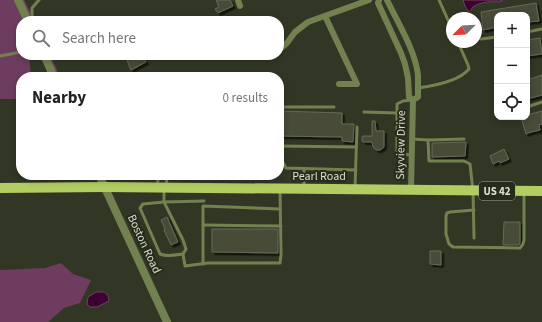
<!DOCTYPE html>
<meta charset="utf-8">
<style>
body{margin:0;font-family:"Source Sans 3",sans-serif;background:#f2f2f2;color:#222}
.controls{position:absolute;right:12px;top:12px;display:grid;overflow:hidden;border-radius:8px;box-shadow:0 2px 6px #0003}
.controls button{width:36px;height:36px;display:grid;place-items:center;padding:0;border:0;border-bottom:1px solid #e0e0e0;background:#fff;color:#222;font:20px sans-serif}
.compass{position:absolute;left:446px;top:12px;width:36px;height:36px;border-radius:50%;background:#fff;box-shadow:0 2px 6px #0003;rotate:246deg}
.list{margin:0;padding:0;list-style:none}
h2{display:flex;justify-content:space-between;align-items:center;height:52px;margin:0;padding:0 16px;font-size:17px}
h2 small{font-size:13px;font-weight:400;color:#767676}
.icon{flex:none;width:22px;height:22px;fill:none;stroke:currentColor;stroke-width:2;stroke-linecap:round;stroke-linejoin:round}
.map{position:relative;flex:none;width:542px;height:322px;overflow:hidden}
.search{position:absolute;background:#fff;box-shadow:0 2px 6px #0003;left:16px;top:16px;width:268px;height:44px;display:flex;align-items:center;gap:10px;box-sizing:border-box;padding:0 14px;border-radius:16px;color:#767676;font-size:15px}
.panel{position:absolute;background:#fff;box-shadow:0 2px 6px #0003;left:16px;top:72px;width:268px;height:108px;border-radius:16px}
.map>svg:first-child{display:block}
.green{fill:#6d3c5f}
.water{fill:#3d0330;stroke:#6c4461}
.lines{fill:none;stroke-linecap:round;stroke-linejoin:round}
.stream{stroke:#6c4461;stroke-width:2}
.building{fill:#464c39;stroke:#646b56;filter:url(#shadow)}
.service{stroke:#738150;stroke-width:3}
.minor{stroke:#738150;stroke-width:6}
.tertiary{stroke:#738150;stroke-width:8}
.primary{stroke:#b2ce63;stroke-width:10}
.labels{text-anchor:middle;dominant-baseline:central;stroke-width:4;stroke-linejoin:round;paint-order:stroke}
.shield{fill:#272c1a;stroke:#a4a89b;stroke-width:1}
.shield-label{font-size:11px;font-weight:bold;fill:#daddd2}
.street-label{font-size:12px;fill:#daddd2;stroke:#272c1a}
</style>
<div class="map">
<svg width="542" height="322" viewBox="0 0 542 322">
<defs>
<filter id="shadow"><feDropShadow dx="2.5" dy="2.5" stdDeviation="0" flood-color="#0009"/></filter>
</defs>
<rect width="100%" height="100%" fill="#313724"/>
<g class="green">
<path d="M0,0H14L24,21H21V55H29L31,77H21V99H0Z"/>
<path d="M61,263L73,274L91,280L80,303L64,308L48,322H0V270L45,268Z"/>
</g>
<g class="water">
<path d="M463,0H503L499,2C491,1 480,2 473,7C472,8 471,10 469,12L465,6Z"/>
<path d="M96,292C104,292 108,291 109,301L97,307H90L87,304L88,297Z"/>
</g>
<g class="lines">
<g class="stream">
<path d="M23,0L30,14"/>
<path d="M49,55L59,77"/>
</g>
</g>
<g class="building">
<path d="M216,0H230L233,6L218,13L215,9L219,7Z"/>
<path d="M536,3L539,21L527,22V15H497V27L483,30L481,12Z"/>
<path d="M540,38L542,54L527,56V40Z"/>
<path d="M136,55H142L146,62L131,70L127,60Z"/>
<path d="M542,75V95L527,99V80Z"/>
<path d="M279,111L342,113V124H354L353,142L342,141V137L279,136Z"/>
<path d="M542,111V124L539,125L540,130L531,132L526,134L521,117H527V115Z"/>
<path d="M372,121H375L376,131H384V147L380,150H376L373,147L372,142H363L362,141V137L363,136H372Z"/>
<path d="M466,142L465,156L432,157V143Z"/>
<path d="M504,149L509,159L500,163L499,161L493,164L490,156Z"/>
<path d="M167,217L178,242L171,245L164,230L165,229L161,220Z"/>
<path d="M504,222H520V243L519,245H503Z"/>
<path d="M212,229H278V253L212,252Z"/>
<path d="M430,251H441V265L430,264Z"/>
</g>
<g class="lines">
<g class="service">
<path d="M439,0L452,29"/>
<path d="M30,21L32,19V8L39,0"/>
<path d="M527,32L542,29"/>
<path d="M481,39L497,37"/>
<path d="M0,56L21,52"/>
<path d="M418,88C433,86 459,81 469,69L468,65L458,42"/>
<path d="M411,100L403,101L397,104V151L400,154L412,155"/>
<path d="M279,107H334"/>
<path d="M527,107L542,102"/>
<path d="M364,112L397,113"/>
<path d="M412,139L428,140L429,161H464L470,164L473,191L474,238"/>
<path d="M428,140L464,139"/>
<path d="M279,146L356,147"/>
<path d="M279,155L286,168L356,170"/>
<path d="M304,169V187"/>
<path d="M166,175L167,186"/>
<path d="M157,185L159,175"/>
<path d="M355,188L357,127"/>
<path d="M164,190V202L183,240L186,249L183,254"/>
<path d="M204,201L164,202L143,204L140,208L160,254C167,257 175,255 183,254L185,266L208,263H280L281,255L280,190"/>
<path d="M474,210L450,212L447,213L446,216V234L449,244L453,247L520,248L523,244L524,240V193"/>
<path d="M203,225L281,226"/>
<path d="M203,264V206L280,209"/>
</g>
<g class="minor">
<path d="M238,0L240,6"/>
<path d="M379,0L378,3L401,53L405,64L408,78L409,97L413,100L418,97C418,90 418,83 418,75C415,50 398,23 387,0"/>
<path d="M325,16L357,84H339"/>
<path d="M279,50L287,43L295,32L308,22L369,0"/>
<path d="M411,190L413,100"/>
</g>
<g class="tertiary">
<path d="M18,0L28,21"/>
<path d="M44,55L54,77"/>
<path d="M99,175L167,322"/>
</g>
<path class="primary" d="M0,188L105,187L542,191"/>
</g>
<g class="labels">
<rect class="shield" x="479" y="182" width="36" height="18" rx="3"/>
<g class="shield-label">
<text x="497" y="191">US 42</text>
</g>
<g class="street-label">
<text transform="translate(401 145) rotate(-89)">Skyview Drive</text>
<text x="319" y="176">Pearl Road</text>
<text transform="translate(144 244) rotate(65)">Boston Road</text>
</g>
</g>
</svg>
<div class="controls">
<button>+</button>
<button>−</button>
<button><svg class="icon" aria-label="locate" viewBox="0 0 24 24"><circle cx="12" cy="12" r="6"/><path d="M12 2v4M12 18v4M2 12h4M18 12h4"/></svg></button>
</div>
<svg class="compass" viewBox="-18 -18 36 36"><path d="M0-13l5 13h-10z" fill="#e53935"/><path d="M0 13l5-13h-10z" fill="#767676"/></svg>
<div class="search"><svg class="icon" aria-label="search" viewBox="0 0 24 24"><circle cx="10" cy="10" r="6"/><path d="M15 15l6 6"/></svg>Search here</div>
<section class="panel">
<h2>Nearby<small>0 results</small></h2>
<ul class="list">
</ul>
</section>
</div>
